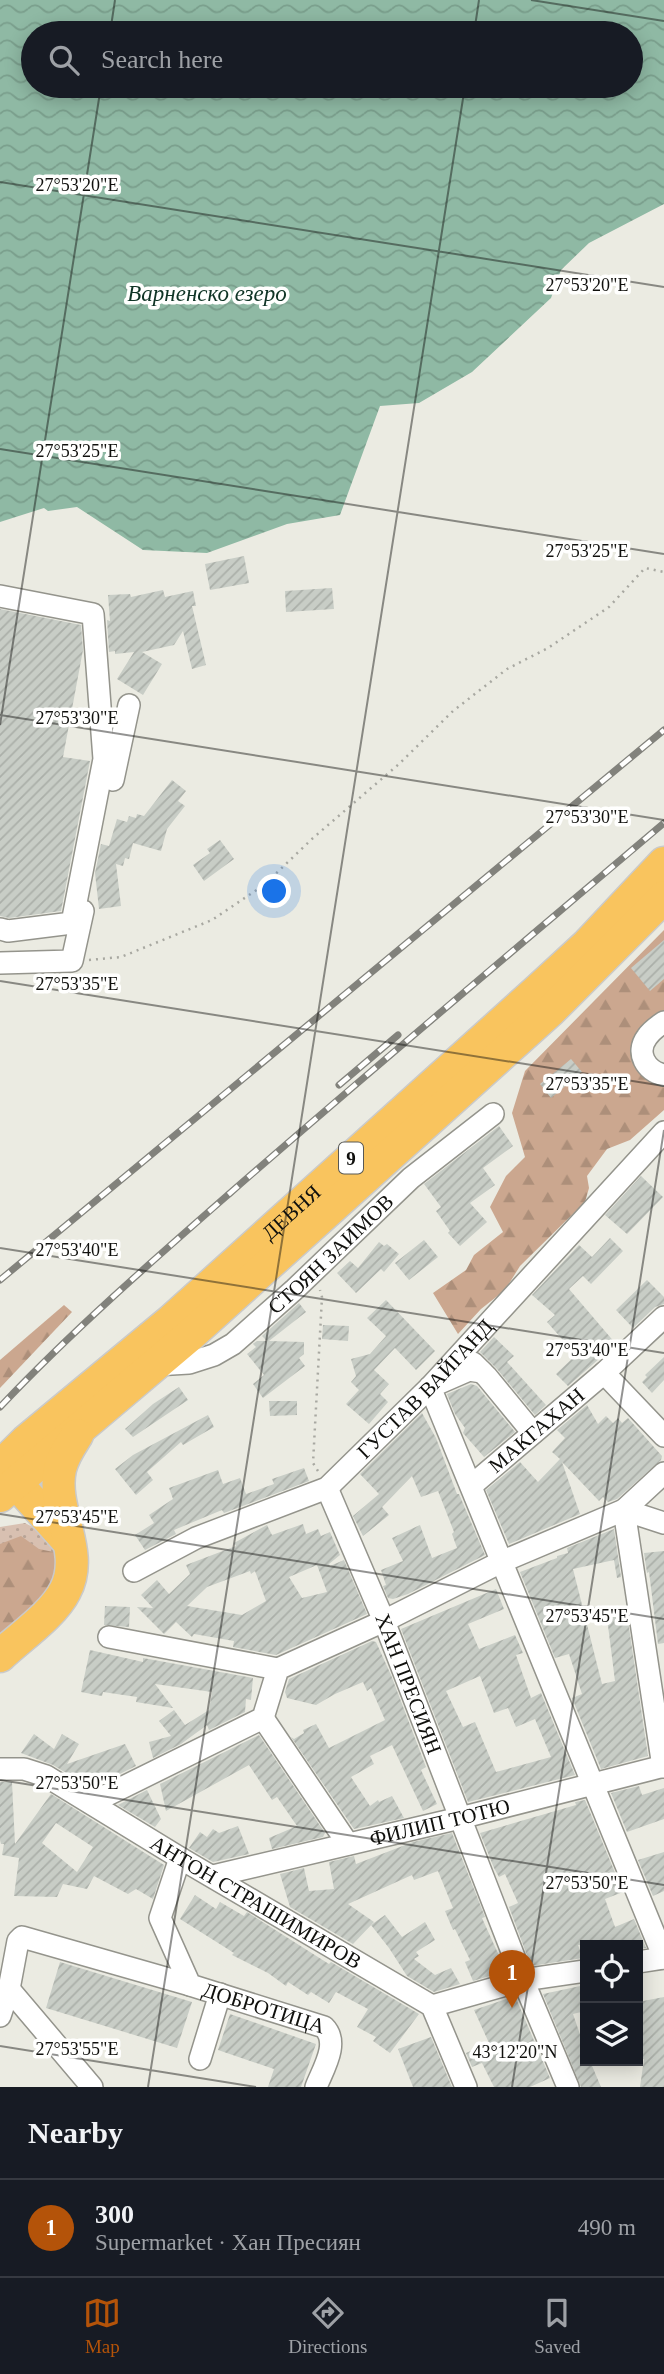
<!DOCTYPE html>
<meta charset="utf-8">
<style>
body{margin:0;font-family:Georgia,serif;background:#242831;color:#f1f3f6}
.controls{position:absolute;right:21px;bottom:21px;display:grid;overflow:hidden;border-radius:0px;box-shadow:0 4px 18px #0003}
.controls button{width:63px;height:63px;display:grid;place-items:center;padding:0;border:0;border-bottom:2px solid #363941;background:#171b24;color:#f1f3f6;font:35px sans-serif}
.you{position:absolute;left:275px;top:892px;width:24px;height:24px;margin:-18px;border:5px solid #fff;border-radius:50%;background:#1a73e8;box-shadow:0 0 0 10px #1a73e833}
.badge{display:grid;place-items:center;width:46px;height:46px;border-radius:50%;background:#b45309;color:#fff;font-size:23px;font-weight:700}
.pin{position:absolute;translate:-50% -58px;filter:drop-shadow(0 2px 4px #0008)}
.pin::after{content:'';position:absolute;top:37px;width:24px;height:21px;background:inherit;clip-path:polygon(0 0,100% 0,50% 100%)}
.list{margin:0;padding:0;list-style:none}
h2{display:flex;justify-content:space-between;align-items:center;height:91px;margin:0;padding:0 28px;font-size:30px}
h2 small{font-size:23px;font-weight:400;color:#9ea1a6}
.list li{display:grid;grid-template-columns:46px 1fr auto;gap:21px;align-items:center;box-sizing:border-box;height:98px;padding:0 28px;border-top:2px solid #363941}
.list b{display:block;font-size:26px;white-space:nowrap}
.list p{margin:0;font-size:23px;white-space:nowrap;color:#9ea1a6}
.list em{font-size:23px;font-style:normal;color:#9ea1a6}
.icon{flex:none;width:38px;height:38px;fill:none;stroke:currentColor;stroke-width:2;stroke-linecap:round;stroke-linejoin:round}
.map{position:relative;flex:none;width:664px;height:2087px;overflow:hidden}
.search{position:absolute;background:#171b24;box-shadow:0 4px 18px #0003;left:21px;right:21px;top:21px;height:77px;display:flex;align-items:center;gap:18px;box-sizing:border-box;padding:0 24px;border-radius:38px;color:#9ea1a6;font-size:26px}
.sheet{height:189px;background:#171b24}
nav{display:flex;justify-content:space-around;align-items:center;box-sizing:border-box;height:98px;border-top:2px solid #363941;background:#171b24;font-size:19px;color:#9ea1a6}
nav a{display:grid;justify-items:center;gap:4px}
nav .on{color:#b45309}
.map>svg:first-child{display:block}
.grass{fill:url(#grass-dots)}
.forest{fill:url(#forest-firs)}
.water{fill:url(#water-waves);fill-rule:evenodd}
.building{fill:url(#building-hatch);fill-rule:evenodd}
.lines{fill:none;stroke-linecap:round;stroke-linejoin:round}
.minor-casing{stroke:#94948c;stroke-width:24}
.highway-casing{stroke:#cacaca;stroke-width:35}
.path{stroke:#a8a8a1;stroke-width:2.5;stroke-dasharray:2 5;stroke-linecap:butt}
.minor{stroke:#fff;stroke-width:21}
.highway{stroke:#f9c45e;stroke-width:32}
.rail-casing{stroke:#82827c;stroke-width:7}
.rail{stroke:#fffffe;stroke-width:4.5;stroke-dasharray:13;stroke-linecap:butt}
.ticks{fill:none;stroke:#10100d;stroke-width:2;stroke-opacity:0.45}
.labels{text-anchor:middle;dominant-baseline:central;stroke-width:7;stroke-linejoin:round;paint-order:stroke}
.shield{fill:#fffffe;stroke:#585855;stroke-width:2}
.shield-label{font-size:19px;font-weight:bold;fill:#10100d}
.street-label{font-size:21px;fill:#10100d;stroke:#fffffe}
.water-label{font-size:23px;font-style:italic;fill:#0f3425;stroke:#fffffe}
.ticks-label{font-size:18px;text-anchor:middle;fill:#10100d;stroke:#fffffe;stroke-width:7;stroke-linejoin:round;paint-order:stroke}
</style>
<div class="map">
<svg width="664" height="2087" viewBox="0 0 664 2087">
<defs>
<pattern id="grass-dots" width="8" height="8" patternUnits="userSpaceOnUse" patternTransform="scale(1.75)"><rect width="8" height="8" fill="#d8c0b1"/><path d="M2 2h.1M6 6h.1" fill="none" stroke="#b8a497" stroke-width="1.8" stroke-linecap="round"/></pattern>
<pattern id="forest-firs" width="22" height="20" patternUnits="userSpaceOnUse" patternTransform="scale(1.75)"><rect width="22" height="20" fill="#cba78f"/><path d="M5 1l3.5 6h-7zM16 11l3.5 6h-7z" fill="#ad8f7a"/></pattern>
<pattern id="water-waves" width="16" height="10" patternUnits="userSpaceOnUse" patternTransform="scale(1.75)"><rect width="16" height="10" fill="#8fb9a4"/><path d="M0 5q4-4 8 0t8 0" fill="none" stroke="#7a9e8c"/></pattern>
<pattern id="building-hatch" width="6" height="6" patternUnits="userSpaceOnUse" patternTransform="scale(1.75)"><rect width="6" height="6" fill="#c8cdc6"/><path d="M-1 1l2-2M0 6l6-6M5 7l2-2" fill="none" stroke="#abafa9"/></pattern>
</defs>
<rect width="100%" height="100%" fill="#ebebe2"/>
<path class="grass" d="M25,1523L46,1534L58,1553L0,1639V1527Z"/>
<g class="forest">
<path d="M664,930V1013L652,1018L635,1041L664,1079V1110L630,1140L607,1149L587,1176L589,1188L585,1202L520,1266L505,1290L481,1309L458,1334L433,1293L466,1270L474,1255L503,1232L490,1207L506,1176L525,1157L512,1113L525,1071Z"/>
<path d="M64,1305L72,1312L0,1388V1360Z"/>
<path d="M21,1536L39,1549L58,1553L52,1583L32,1608L0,1639V1544Z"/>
</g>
<path class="water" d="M0,0H664V204L589,243L561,270L551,298L472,372L419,403L380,406L340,515L287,524L207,553L143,550L77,507L48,511L44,508L0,522ZM33,33H631V86H33Z"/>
<g class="building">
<path d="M244,556L249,583L210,590L205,564Z"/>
<path d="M332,588L334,609L286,612L285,591Z"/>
<path d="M163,590L165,597L193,591L196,606H192L206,665L192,669L183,631L174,645L142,652L162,664L143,695L117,679L134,652L115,654V651L109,652L107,620L110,621L108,595L130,594L131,597Z"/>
<path d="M0,609L81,625L83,650L63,757L90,761L61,911L9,918L0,916Z"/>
<path d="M172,780L186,791L178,801L185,806L167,829L161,851L133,843L129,859L125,858L123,866L116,864L121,906L99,909L95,873L101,844L109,846L117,819L127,822L129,816L136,818L137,814L144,816Z"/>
<path d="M220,840L234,859L204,881L193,865L210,853L207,849Z"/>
<path d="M664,940V979L650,991L631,968Z"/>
<path d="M571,1059L582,1072L551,1098L540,1084Z"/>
<path d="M499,1126L513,1146L483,1168L495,1185L470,1203L487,1222L460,1246L448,1233L450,1231L436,1211L441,1207L424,1184Z"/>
<path d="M641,1176L663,1197L627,1234L605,1215Z"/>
<path d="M610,1238L623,1251L591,1284L583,1276L569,1289L616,1344L568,1386L556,1374L576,1355L547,1322L555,1315L532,1295L579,1245L592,1257Z"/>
<path d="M424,1240L438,1257L409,1280L395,1263Z"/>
<path d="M379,1242L384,1246L387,1244L399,1254L384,1272L381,1269L356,1293L337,1273L350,1261L358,1268Z"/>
<path d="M647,1280L664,1297V1304L655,1307L633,1328L616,1310Z"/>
<path d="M386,1300L435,1351L416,1370L395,1348L374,1370L389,1384L380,1394L388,1402L369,1424L346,1404L359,1390L351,1382L356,1376L351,1359L370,1354L386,1336L367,1318Z"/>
<path d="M299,1303L306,1312L269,1341L304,1342V1354L299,1358L305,1366L263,1398L253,1384L264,1375L247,1354L256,1347L253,1344L257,1341H267L262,1336Z"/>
<path d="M323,1325L349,1326L348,1341L322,1339Z"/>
<path d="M494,1337L514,1356L507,1362L546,1405L535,1415L497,1369L480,1352Z"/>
<path d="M664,1357V1380L652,1393L642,1382L647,1377L645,1375Z"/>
<path d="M471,1384L477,1386L515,1432L484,1457L463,1433L465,1428L455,1414L447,1394Z"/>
<path d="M179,1387L188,1400L133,1437L125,1429L153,1404Z"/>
<path d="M269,1401H297V1415L270,1416Z"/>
<path d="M587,1405L598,1424L606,1416L613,1423L618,1418L622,1423L628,1418L662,1456L661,1460L617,1499L608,1502L603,1497L599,1501L562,1462L580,1514L509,1544L486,1490L520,1462L538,1482L560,1459L552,1452L565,1438L557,1430Z"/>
<path d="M422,1413L436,1438L457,1494H459L485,1555L408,1594L393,1599L388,1598L383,1586L386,1585L381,1570L403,1561L392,1538L420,1525L432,1558L457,1548L452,1534L454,1532L438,1491L421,1497L412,1476L382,1507L389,1515L363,1536L353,1516L379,1494L360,1474Z"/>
<path d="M208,1415L214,1427L183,1445L181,1442L147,1472L153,1480L136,1495L115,1469L133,1455Z"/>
<path d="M304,1468L309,1481L224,1513L222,1510L174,1530L176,1534L145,1550L135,1535L154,1523L149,1515L173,1499L169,1488L218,1470L223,1484L240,1478L246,1494L274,1484L272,1479Z"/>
<path d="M303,1524L306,1534L318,1529L321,1536L330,1532L340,1555L329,1564L330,1566L344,1560L367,1614L276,1655L233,1647L234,1641L194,1634L192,1637L176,1622L164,1634L137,1607L153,1608L141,1595L157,1580L169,1594L190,1574L186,1565L236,1546L234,1543L267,1525L272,1535ZM317,1565L327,1592L302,1598L289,1577ZM250,1571L251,1574L255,1571L266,1601L242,1615L187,1606L207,1587Z"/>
<path d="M614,1529L621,1577L617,1578L614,1560L573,1569L602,1684L615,1681L606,1610L626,1607L648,1756L601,1769L572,1698L582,1694L569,1654L555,1658L520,1572L557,1558V1556L568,1553L567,1548Z"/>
<path d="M664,1551V1643L658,1644L649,1572L647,1573L644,1553Z"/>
<path d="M496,1589L504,1609L468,1624L479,1649L515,1635L523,1653L516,1655L531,1698L541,1693L575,1775L468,1802L401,1629ZM480,1676L494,1713L508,1708L516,1727L535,1719L551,1757L496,1772L475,1722L463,1727L446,1691Z"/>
<path d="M105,1606L130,1607L129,1627L104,1625Z"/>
<path d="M372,1641L376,1642L391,1675L426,1767L421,1770L437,1804L423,1811L392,1745L370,1756L374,1764L351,1777L370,1806L378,1800L379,1802L392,1796L404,1818L354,1829L291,1737L294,1739L304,1733L303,1730L316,1724L329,1748L385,1720L371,1688L367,1691L363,1682L335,1694L316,1705L287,1698L285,1692L289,1679Z"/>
<path d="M90,1650L143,1662V1658L253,1678L251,1700L246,1699L245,1712L209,1730L207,1725L181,1744L153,1758L149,1742L171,1736L159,1721L174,1710L185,1725L209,1710L212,1692L155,1684L173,1708L136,1702L137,1697L103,1692L102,1696L81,1692Z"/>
<path d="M34,1734L54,1749L62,1734L79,1744L67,1764L125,1744L136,1766L91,1788L53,1765L21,1753Z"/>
<path d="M259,1735L325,1833L323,1837L272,1849L269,1838L297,1826L277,1797L272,1800L249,1765L166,1811L160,1784Z"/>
<path d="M0,1782H12L15,1844L51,1794L164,1865L153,1899L136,1889L128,1894L94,1876L87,1889L63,1884L57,1897L14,1896L19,1858L2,1855L4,1844H1L0,1840ZM56,1823L93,1847L77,1872L42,1843Z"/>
<path d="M639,1786L642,1795L664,1788V1819L627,1832L611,1793Z"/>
<path d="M147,1790L161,1819L155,1827L118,1805Z"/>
<path d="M585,1800L623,1892L605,1899L615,1927L634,1919L646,1948L638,1949V1945H578L583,1958L531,1966L509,1907L518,1903L505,1874L499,1877L494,1868L480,1833L576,1805L575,1802Z"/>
<path d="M238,1826L249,1854L213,1862L189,1848L200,1832L207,1837L213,1829L219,1833Z"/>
<path d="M452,1833L485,1917L482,1918L506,1971L473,1981L465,1962L470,1960L455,1929L453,1930L445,1911L453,1908L438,1871L414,1880L412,1875L348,1904L374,1922L353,1944L290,1907L280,1874L304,1868L309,1891L334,1889L329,1862L354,1856L356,1864L413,1842Z"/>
<path d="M664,1852V1891L653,1896L638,1860Z"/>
<path d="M195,1895L216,1909L220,1902L244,1916L247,1912L329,1964L331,1962L419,2014L390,2053L373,2041L376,2037L357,2027L368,2009L336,1992L329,2003L311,1992L308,1995L288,1982L286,1986L268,1973L232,1955L234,1953L180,1919Z"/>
<path d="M385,1915L402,1937L425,1922L435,1940L416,1952L419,1956L414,1959L435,1975L451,1968L460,1984L434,1992L407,1976L389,1948L371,1925Z"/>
<path d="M60,1962L192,2002L177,2048L46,2008Z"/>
<path d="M585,1985V2011L573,2014L585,2049V2061H590L601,2087H581L543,1994Z"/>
<path d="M515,1996L550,2078L530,2087H494L482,2063L472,2067L466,2053L489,2043L474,2010Z"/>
<path d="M664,1997V2087H640L644,2059L638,2061V2002Z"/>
<path d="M230,2014L316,2044L301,2087H268L274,2069L218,2050Z"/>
<path d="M431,2037L452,2087H413L398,2049Z"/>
</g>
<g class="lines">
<defs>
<g id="minor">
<path d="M0,596L93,614L104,759L72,923L8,931L0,929"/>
<path d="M113,780L129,705"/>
<path d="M0,963L72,961L83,911"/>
<path d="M664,1022C658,1026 651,1031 647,1037C635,1053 646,1071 664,1075"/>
<path d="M473,1363L487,1377L533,1433"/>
<path id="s1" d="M155,1365L189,1363L214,1355L233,1344L295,1289L411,1178L493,1114"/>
<path d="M482,1372L469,1370L430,1387L664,1958"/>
<path d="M604,1373L664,1436"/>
<path id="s2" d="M471,1486L604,1373L664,1317"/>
<path id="s3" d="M327,1488L384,1621L523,1980L568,2087"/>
<path id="s4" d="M134,1571L196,1538L327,1488L430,1387L664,1132"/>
<path d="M109,1637L278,1669"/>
<path d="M263,1718L348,1844"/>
<path d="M663,1767L624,1510L664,1523"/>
<path id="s5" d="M0,1769H24L46,1776L180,1858L432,2006L466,2087"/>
<path d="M91,1803L263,1718L278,1669L384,1621L501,1562L624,1510L664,1473"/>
<path id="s6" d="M180,1858L160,1918L190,1985L324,2027C340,2043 323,2069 316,2087"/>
<path id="s7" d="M213,1876L460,1818L664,1766"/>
<path d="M638,1962L664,1958"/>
<path d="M9,1989L92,2087"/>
<path d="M432,2006L523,1980L585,1971"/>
<path d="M0,2016L9,1989L18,1941L22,1937L190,1985"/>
<path d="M200,2059L220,1994"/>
</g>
<g id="highway">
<path d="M21,1459L19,1480L24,1492L67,1540"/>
<path id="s8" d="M0,1467L26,1441L172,1320L537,991L587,945L664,863"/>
<path d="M0,1496L188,1337L551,1010L664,897"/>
<path d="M0,1656C20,1637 53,1615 65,1591C86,1552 51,1510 60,1469C63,1456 70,1446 77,1435"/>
</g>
</defs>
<use href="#minor" class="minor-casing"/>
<use href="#highway" class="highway-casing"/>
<g class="path">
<path d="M89,960L121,957L212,920L264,885L313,838L399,764L453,711L507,669L548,648L609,607L645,568L664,572"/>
<path d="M318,1471L313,1463L322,1297L320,1290"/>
</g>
<use href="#minor" class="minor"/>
<use href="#highway" class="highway"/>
<defs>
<g id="rail">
<path d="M339,1085L398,1035"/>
<path d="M0,1280L664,730"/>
<path d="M0,1407C72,1331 150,1263 229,1194C372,1069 519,946 664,823"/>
</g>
</defs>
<use href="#rail" class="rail-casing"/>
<use href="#rail" class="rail"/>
</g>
<path class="ticks" d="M531,0L664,21M110,33L115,0M474,33L479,0M0,182L664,287M0,449L664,554M0,715L664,820M0,725L101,86M0,981L664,1086M0,1248L664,1353M0,1514L664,1619M0,1780L664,1885M0,2046L256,2087M148,2087L465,86M512,2087L664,1130"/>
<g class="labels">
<rect class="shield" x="339" y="1142.5" width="24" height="31" rx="5"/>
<g class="shield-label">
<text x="351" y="1158">9</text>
</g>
<g class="street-label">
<text stroke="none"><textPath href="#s8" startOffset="387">ДЕВНЯ</textPath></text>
<text stroke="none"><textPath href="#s1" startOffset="215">СТОЯН ЗАИМОВ</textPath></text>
<text stroke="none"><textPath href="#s4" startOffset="350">ГУСТАВ ВАЙГАНД</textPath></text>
<text stroke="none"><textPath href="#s2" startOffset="86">МАКГАХАН</textPath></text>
<text stroke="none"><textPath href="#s3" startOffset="212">ХАН ПРЕСИЯН</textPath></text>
<text stroke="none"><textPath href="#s7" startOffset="233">ФИЛИП ТОТЮ</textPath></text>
<text stroke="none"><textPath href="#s5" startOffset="292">АНТОН СТРАШИМИРОВ</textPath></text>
<text stroke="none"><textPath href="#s6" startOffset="214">ДОБРОТИЦА</textPath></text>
</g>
<g class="water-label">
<text x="207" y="293">Варненско езеро</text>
</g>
</g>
<g class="ticks-label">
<text x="77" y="191">27°53'20"E</text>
<text x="587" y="291">27°53'20"E</text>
<text x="77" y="457">27°53'25"E</text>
<text x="587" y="557">27°53'25"E</text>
<text x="77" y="724">27°53'30"E</text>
<text x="587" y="823">27°53'30"E</text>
<text x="77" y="990">27°53'35"E</text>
<text x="587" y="1090">27°53'35"E</text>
<text x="77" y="1256">27°53'40"E</text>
<text x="587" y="1356">27°53'40"E</text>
<text x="77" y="1523">27°53'45"E</text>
<text x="587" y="1622">27°53'45"E</text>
<text x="77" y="1789">27°53'50"E</text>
<text x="587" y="1889">27°53'50"E</text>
<text x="77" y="2055">27°53'55"E</text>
<text x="515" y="2058">43°12'20"N</text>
</g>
</svg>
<div class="controls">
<button><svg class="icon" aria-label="locate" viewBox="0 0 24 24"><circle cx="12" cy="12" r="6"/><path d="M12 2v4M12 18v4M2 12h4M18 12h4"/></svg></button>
<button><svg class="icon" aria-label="layers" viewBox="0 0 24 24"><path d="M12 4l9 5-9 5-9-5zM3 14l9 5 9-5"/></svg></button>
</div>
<div class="you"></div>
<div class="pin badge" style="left:512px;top:2008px">1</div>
<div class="search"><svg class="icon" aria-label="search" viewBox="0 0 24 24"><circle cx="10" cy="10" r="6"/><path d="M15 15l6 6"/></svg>Search here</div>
</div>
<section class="sheet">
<h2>Nearby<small></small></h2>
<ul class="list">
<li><span class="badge">1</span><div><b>300</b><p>Supermarket · Хан Пресиян</p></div><em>490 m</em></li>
</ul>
</section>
<nav>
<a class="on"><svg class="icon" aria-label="map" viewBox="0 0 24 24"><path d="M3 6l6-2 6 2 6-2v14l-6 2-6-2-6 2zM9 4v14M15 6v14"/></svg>Map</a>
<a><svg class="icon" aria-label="directions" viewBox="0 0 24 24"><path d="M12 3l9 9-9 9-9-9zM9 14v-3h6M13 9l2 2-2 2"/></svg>Directions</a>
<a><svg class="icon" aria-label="saved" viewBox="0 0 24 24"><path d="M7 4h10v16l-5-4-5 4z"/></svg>Saved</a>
</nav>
